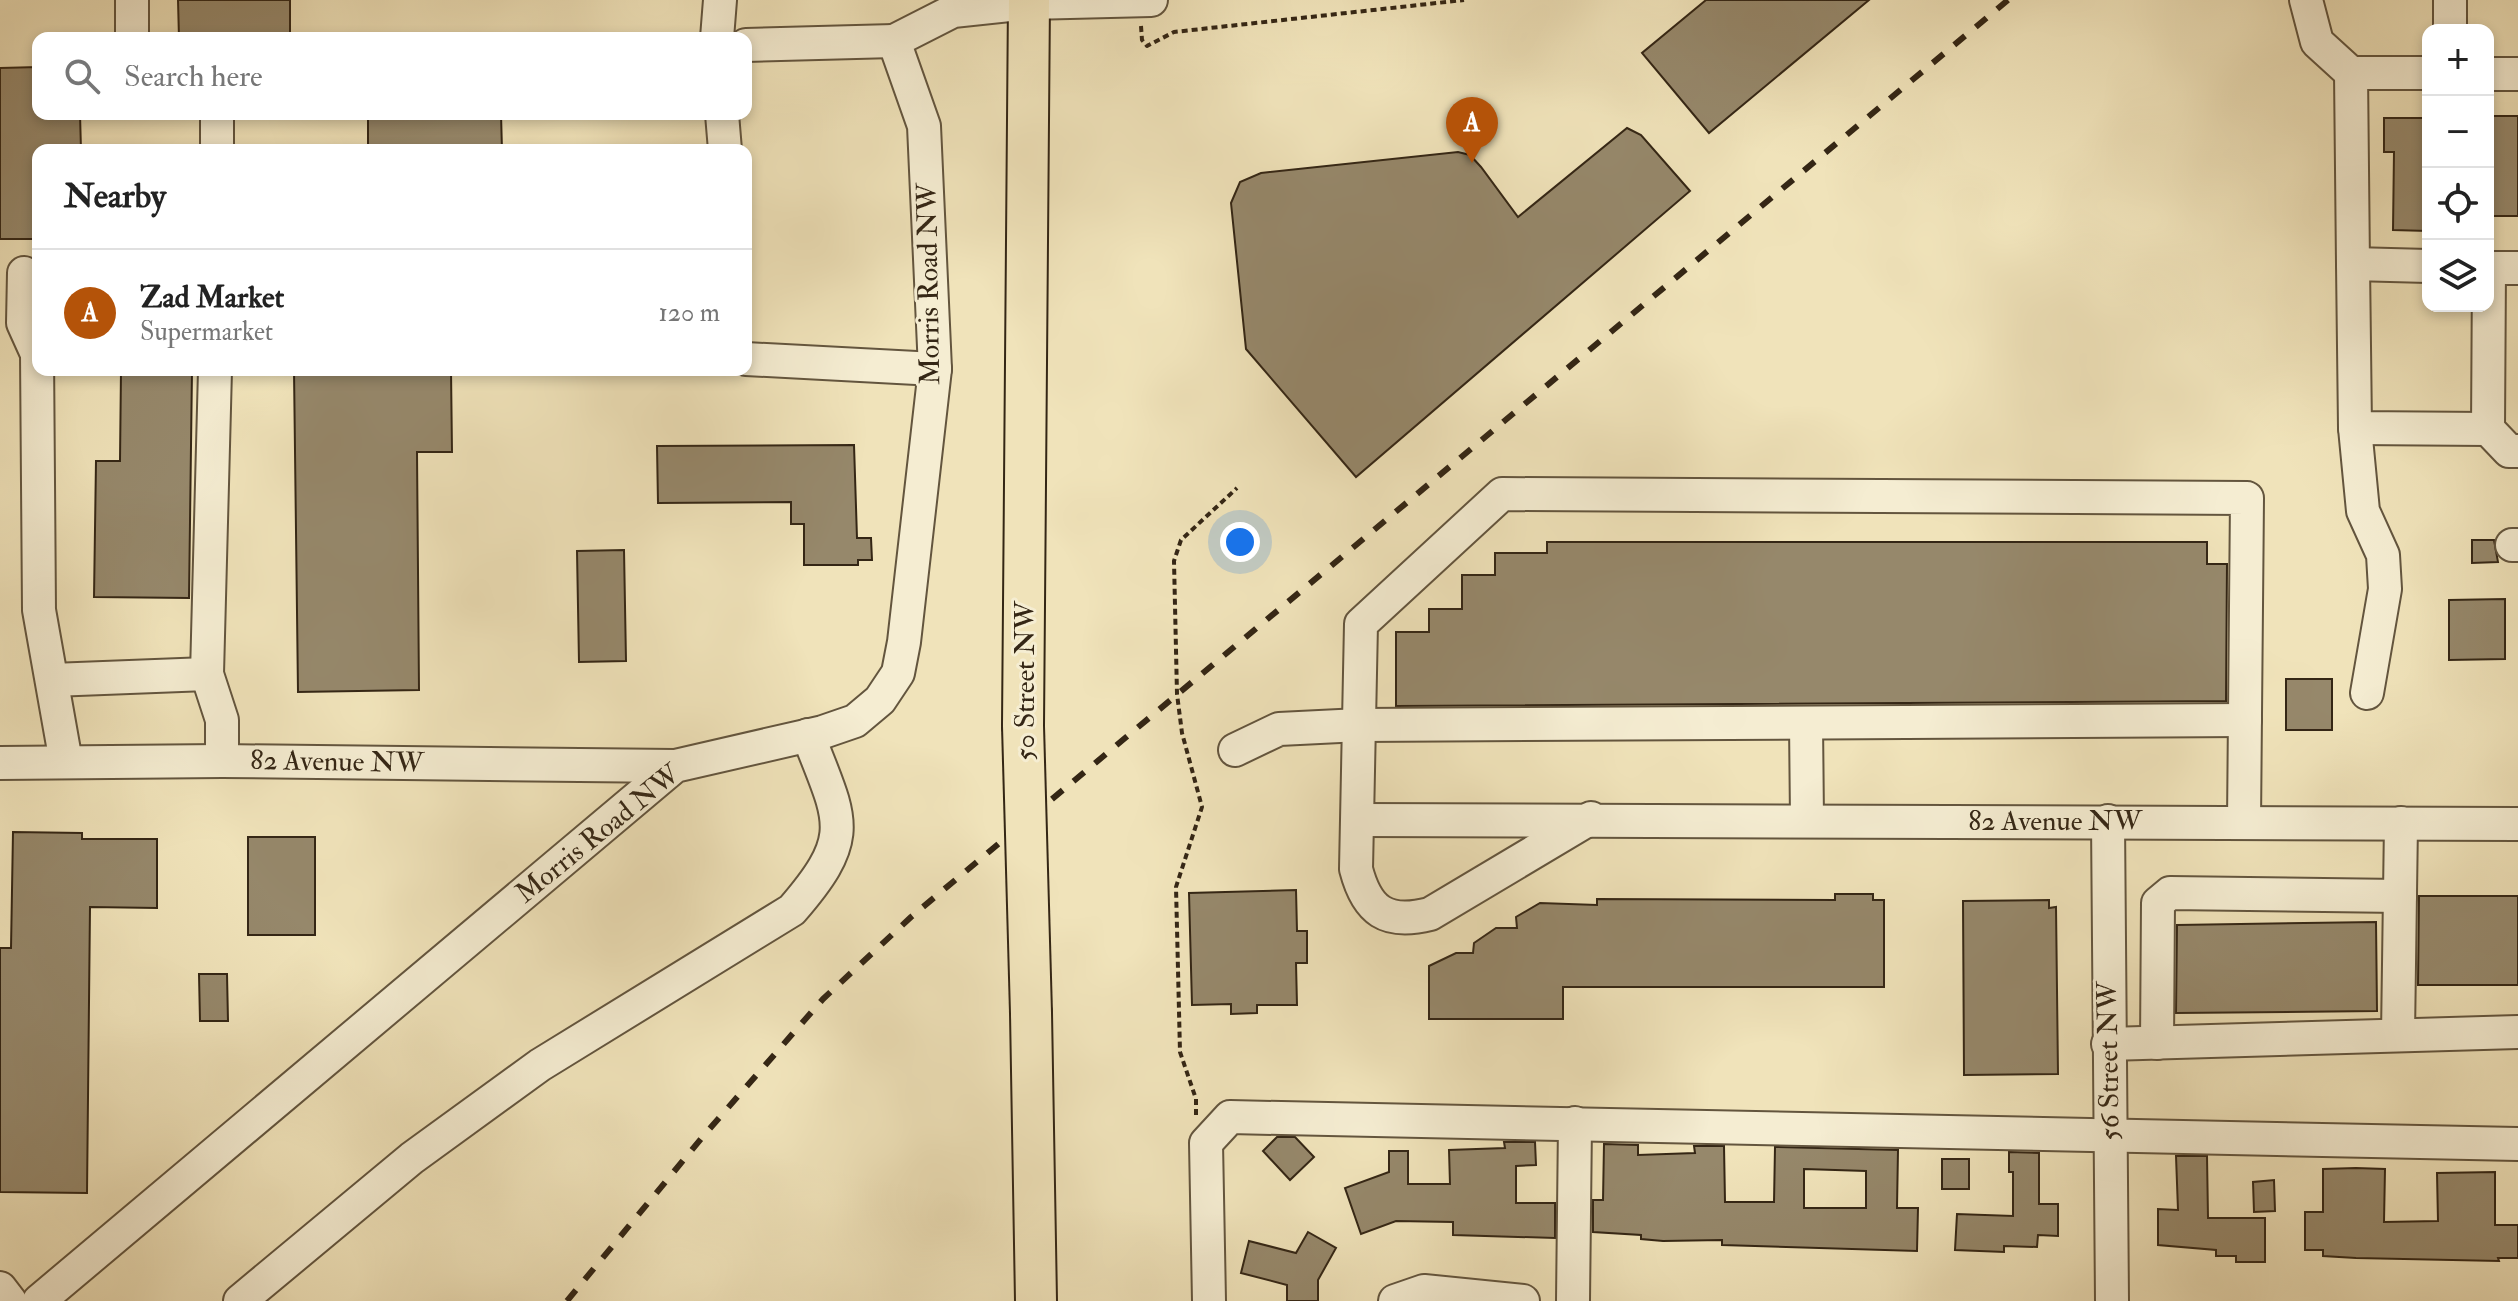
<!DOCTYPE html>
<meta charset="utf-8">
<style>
body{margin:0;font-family:"IM FELL Double Pica",serif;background:#f6f6f6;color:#222}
.controls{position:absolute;right:24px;top:24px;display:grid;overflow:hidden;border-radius:16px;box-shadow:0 4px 12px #0003}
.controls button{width:72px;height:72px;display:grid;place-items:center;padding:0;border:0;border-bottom:2px solid #e0e0e0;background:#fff;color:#222;font:40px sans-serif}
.you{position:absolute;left:1240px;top:542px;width:28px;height:28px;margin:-20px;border:6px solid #fff;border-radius:50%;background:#1a73e8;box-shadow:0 0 0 12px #1a73e833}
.badge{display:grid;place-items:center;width:52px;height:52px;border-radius:50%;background:#b45309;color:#fff;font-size:26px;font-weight:700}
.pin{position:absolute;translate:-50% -66px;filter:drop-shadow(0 2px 4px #0008)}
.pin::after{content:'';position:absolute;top:42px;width:28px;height:24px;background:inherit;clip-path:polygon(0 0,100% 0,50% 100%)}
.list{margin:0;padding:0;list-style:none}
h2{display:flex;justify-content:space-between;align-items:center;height:104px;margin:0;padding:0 32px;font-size:34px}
h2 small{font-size:26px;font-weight:400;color:#767676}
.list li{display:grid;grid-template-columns:52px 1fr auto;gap:24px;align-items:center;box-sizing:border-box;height:128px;padding:0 32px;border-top:2px solid #e0e0e0}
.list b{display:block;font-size:30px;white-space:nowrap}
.list p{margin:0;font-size:26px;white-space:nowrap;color:#767676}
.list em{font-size:26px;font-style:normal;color:#767676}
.icon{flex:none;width:44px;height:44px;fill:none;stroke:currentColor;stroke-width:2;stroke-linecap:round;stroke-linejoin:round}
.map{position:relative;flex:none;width:2518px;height:1301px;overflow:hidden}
.search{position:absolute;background:#fff;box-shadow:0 4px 12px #0003;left:32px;top:32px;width:720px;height:88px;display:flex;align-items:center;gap:20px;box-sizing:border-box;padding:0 28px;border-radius:16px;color:#767676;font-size:30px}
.panel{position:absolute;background:#fff;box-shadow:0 4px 12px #0003;left:32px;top:144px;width:720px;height:232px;border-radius:16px}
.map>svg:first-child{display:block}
.building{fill:#96886b;stroke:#342615;stroke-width:2;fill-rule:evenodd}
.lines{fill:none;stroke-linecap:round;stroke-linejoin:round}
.minor-casing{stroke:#63553e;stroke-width:36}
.major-casing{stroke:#342615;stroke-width:44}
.path{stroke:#342615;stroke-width:4;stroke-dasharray:6 4;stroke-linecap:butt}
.minor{stroke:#f5edd2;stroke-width:32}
.major{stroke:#f0e3ba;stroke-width:40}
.rail{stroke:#342615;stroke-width:6;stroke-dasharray:14 14;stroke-linecap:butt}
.major-bridge-casing{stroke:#342615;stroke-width:44;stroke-linecap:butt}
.major-bridge{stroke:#f0e3ba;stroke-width:40}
.labels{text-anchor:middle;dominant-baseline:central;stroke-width:6;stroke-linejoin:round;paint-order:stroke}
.street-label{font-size:28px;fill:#342615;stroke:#f5edd2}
</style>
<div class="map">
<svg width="2518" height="1301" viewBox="0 0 2518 1301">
<rect width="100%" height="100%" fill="#f0e3ba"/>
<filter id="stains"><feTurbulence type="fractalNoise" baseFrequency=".0025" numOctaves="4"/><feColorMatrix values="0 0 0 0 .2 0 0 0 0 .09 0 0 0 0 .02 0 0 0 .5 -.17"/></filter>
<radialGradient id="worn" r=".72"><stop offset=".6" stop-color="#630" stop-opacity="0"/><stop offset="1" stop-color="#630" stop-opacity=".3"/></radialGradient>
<g class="building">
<path d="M178,0H290V38H179Z"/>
<path d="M1706,0H1869L1709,133L1642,53Z"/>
<path d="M38,67V114H80L81,150H38V239H0V68Z"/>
<path d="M368,114H501L502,150H368Z"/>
<rect x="2488" y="116" width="30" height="100"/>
<path d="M2384,118H2428V231L2393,230L2394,152H2384Z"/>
<path d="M1627,128L1641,135L1690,191L1356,477L1246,349L1231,203L1240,182L1261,173L1458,152L1470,155L1481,167L1518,217Z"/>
<path d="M121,370H192L189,598L94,597L96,461H120Z"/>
<path d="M294,370H451L452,452H417L419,690L298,692Z"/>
<path d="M854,445L857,538H871L872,560H858V565H804V524H791V502L658,503L657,446Z"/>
<path d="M2472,540H2494L2498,562L2472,563Z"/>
<path d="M1547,542H2207V564H2227L2226,701L1396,706V632H1429V609H1462V575H1495V553H1547Z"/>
<path d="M624,550L626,661L579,662L577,551Z"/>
<path d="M2505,599V659L2449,660V600Z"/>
<rect x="2286" y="679" width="46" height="51"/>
<path d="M13,832L82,833V839H157V908L90,907L87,1193L0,1192V948H11Z"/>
<rect x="248" y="837" width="67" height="98"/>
<path d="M1296,890L1297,931H1307V963H1296L1297,1005H1257V1013L1231,1014V1004L1192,1005L1189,893Z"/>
<path d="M1835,894H1873V900H1884V987H1563V1019H1429V966L1456,953H1473L1474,943L1496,928H1517L1516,917L1540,903L1597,905V899L1835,900Z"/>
<path d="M2419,896H2518V985H2418Z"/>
<path d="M2049,900V908L2056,907L2058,1074L1964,1075L1963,901Z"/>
<path d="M2376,922L2377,1011L2176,1013L2177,925Z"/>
<path d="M199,974H227L228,1021H200Z"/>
<path d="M1277,1137H1295L1314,1157L1290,1180L1263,1151Z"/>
<path d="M1504,1142H1535L1536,1165L1516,1166V1203H1555V1238L1453,1235V1222L1396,1221L1361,1234L1345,1188L1389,1172V1151H1408V1184H1450L1449,1150L1505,1148Z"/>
<path d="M1604,1144L1638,1145V1155L1695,1153L1694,1146H1724L1725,1202H1774L1775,1147L1898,1150L1897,1208H1918L1917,1251L1722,1245V1240L1663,1241L1641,1239V1235L1593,1232V1200H1603ZM1804,1169L1866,1171V1208H1804Z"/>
<path d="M2009,1152L2039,1153V1204H2058V1236L2038,1235L2037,1247L2004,1246V1252L1955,1250L1957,1214L2013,1216V1172H2009Z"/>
<path d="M2176,1156H2207L2208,1218H2265V1262H2236V1256H2216V1250L2158,1245V1209L2178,1210Z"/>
<rect x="1942" y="1159" width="27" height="30"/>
<path d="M2356,1168L2385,1169L2384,1222L2438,1221L2437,1173L2495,1172V1225H2518V1258H2498L2499,1261L2356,1258L2323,1256V1250H2305V1212H2323V1169Z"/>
<path d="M2274,1180L2275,1211L2254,1212L2253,1182Z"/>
<path d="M1308,1232L1336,1248L1318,1280V1301H1287V1285L1241,1273L1249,1241L1296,1253Z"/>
</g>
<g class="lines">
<defs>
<g id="minor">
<path d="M2306,0L2317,42L2351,73"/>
<path d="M2450,0V30"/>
<path d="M132,38V0"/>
<path d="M717,38L720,0"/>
<path d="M746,45L894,41"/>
<path d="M2488,74H2518"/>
<path d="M722,114L725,150"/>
<path d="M217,150V114"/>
<path d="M2353,264L2351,73H2428"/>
<path d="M2428,266L2353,264L2355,428L2488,429"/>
<path d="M2518,268H2489L2488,429L2509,451H2518"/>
<path d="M24,273L23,323L37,354L39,610L66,762"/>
<path d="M746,359L935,369"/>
<path d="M215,370L207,674L222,720V761"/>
<path d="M2355,428L2363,511L2383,555L2385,589L2367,693"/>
<path d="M2512,545H2518"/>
<path d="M52,680L207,674"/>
<path d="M1806,723L1807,819"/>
<path d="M1235,750L1279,729L1360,725L2245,720"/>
<path d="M0,763L222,761L675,766"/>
<path d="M1591,818L1430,914C1386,925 1367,911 1356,869L1361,624L1502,494L2247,498L2244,822"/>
<path d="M1360,820L2518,824"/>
<path d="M2108,821L2112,1301"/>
<path d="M2398,1035L2401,823"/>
<path d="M2157,1043L2158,903L2170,893L2400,896"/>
<path d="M2108,1044L2518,1032"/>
<path d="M0,1288L10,1301"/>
<path d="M39,1301L675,766L823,732L855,721L880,700L898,673L904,642L935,369L924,126L894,41L953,11L1029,3L1151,0"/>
<path d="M240,1301L412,1158L540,1065L792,910C857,835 841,821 808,735"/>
<path d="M1209,1301L1206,1143L1230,1117L2518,1144"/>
<path d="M1395,1301L1424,1291L1523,1301"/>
<path d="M1573,1301L1575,1123"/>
</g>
<g id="major">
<path d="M1023,726L1029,0"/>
<path d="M1031,1013L1036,1301"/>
</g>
</defs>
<use href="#minor" class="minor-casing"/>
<use href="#major" class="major-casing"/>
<g class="path">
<path d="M1141,26L1142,40L1147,46L1174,32L1464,0"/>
<path d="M1196,1115V1099L1180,1052L1176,887L1202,807L1182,733L1177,694L1174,561L1181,540L1237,488"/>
</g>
<use href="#minor" class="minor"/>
<use href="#major" class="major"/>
<path class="rail" d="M567,1301L705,1134L823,999L911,917L2008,0"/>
<defs>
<path id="major-bridge" d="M1023,726L1031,1013"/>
</defs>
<use href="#major-bridge" class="major-bridge-casing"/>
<use href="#major-bridge" class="major-bridge"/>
</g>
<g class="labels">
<g class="street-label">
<text transform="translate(929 284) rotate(-91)">Morris Road NW</text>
<text transform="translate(1025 681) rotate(-90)">50 Street NW</text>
<text transform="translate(337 762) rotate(1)">82 Avenue NW</text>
<text x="2055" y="821">82 Avenue NW</text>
<text transform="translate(598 834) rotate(-39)">Morris Road NW</text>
<text transform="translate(2109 1061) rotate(-91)">56 Street NW</text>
</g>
</g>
<rect width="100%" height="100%" filter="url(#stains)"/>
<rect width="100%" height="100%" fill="url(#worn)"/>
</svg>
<div class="controls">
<button>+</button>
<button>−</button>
<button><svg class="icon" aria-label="locate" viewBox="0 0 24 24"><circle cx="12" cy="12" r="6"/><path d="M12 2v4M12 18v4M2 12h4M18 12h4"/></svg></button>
<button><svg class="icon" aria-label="layers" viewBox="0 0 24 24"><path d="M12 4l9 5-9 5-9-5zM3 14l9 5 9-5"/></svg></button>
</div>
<div class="you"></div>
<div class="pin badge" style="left:1472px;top:163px">A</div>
<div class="search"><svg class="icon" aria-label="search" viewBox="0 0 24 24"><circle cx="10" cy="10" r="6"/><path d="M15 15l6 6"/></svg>Search here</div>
<section class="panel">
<h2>Nearby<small></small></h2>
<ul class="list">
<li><span class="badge">A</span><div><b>Zad Market</b><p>Supermarket</p></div><em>120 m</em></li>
</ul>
</section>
</div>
